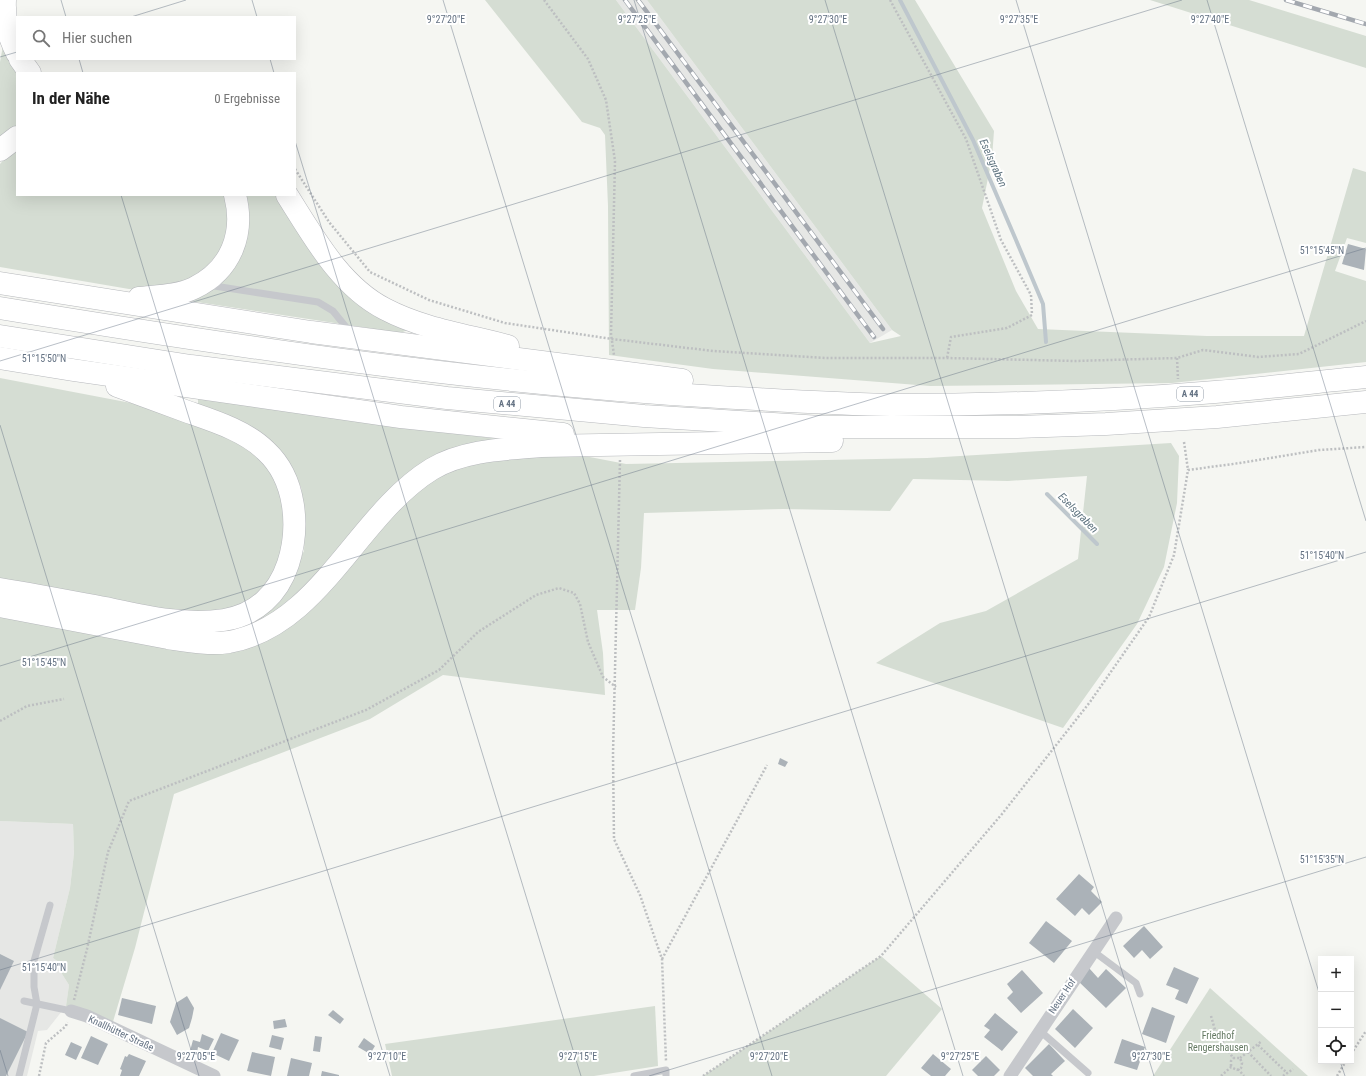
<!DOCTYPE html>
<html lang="de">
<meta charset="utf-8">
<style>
body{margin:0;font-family:"Roboto Condensed",sans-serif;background:#f2f2f2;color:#222}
.controls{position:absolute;right:12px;bottom:12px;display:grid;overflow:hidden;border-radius:0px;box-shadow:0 4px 16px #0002}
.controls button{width:36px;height:36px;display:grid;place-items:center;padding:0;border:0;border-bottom:1px solid #e0e0e0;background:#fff;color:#222;font:20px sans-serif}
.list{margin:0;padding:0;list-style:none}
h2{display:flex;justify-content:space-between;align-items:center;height:52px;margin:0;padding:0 16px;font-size:17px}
h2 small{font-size:13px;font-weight:400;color:#767676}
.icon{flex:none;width:22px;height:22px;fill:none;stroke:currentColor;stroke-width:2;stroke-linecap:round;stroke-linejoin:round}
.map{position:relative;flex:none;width:1366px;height:1076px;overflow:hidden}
.search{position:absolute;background:#fff;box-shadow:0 4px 16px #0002;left:16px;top:16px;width:280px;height:44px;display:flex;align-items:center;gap:10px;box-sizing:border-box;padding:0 14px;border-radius:0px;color:#767676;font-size:15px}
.panel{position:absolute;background:#fff;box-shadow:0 4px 16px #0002;left:16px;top:72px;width:280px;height:124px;border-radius:0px}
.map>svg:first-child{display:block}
.built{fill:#e6e7e5}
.green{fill:#d5ddd3}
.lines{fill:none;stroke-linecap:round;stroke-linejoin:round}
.stream{stroke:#bec7cd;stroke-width:4}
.building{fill:#abb2b8}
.highway-casing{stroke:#b6b8bc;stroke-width:23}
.path{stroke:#bdbfc1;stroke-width:2.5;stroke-dasharray:2 2;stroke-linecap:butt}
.lane{stroke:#c6c8cc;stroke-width:7}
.street{stroke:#c6c8cc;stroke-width:13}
.highway{stroke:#fff;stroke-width:22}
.rail-casing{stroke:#a3a8af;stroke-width:4.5}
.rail{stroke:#fff;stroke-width:3;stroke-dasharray:9;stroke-linecap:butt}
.ticks{fill:none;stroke:#647283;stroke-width:1;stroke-opacity:0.45}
.labels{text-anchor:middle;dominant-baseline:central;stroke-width:4;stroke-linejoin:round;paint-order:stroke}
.shield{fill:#fff;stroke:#929ca8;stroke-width:1}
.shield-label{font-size:9px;font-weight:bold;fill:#647283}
.street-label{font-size:10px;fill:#647283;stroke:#fff}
.park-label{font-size:10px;fill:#657a63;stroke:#fff}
.water-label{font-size:11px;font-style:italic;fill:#5f7480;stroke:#fff}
.ticks-label{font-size:10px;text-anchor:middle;fill:#647283;stroke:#fff;stroke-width:4;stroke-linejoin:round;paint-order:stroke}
</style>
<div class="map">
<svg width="1366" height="1076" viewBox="0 0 1366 1076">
<rect width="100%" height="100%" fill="#f5f6f2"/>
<g class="built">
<path d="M616,0H647L892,330L870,343Z"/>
<path d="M0,821L73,824L74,853L70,888L53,958L60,963L62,974L69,985L66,1006L47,1030L38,1031L27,1076H0Z"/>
</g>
<g class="green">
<path d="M485,0H616L870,343L901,336L892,330L647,0H915L994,131L992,158L982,208L1016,291L1038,329L1207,336H1304L1353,168L1366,172V243L1347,238L1335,271L1366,281V362L1172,383L930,386L713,369L609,355L608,206L605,135L600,128L582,122Z"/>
<path d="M1150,0H1249L1366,36V68Z"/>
<path d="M4,40L17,73V129L0,144V62Z"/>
<path d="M17,145V195H225L230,219L224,246L208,265L190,279L162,288L129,289L0,267V164Z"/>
<path d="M241,195H278L411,328L401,333L177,299L210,287Z"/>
<path d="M0,378L152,407L229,434L271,467L287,518L280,568L246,608L183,616L0,579Z"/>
<path d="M198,399L491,438L626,464L927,458L1171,443L1179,456L1177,503L1164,567L1137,624L1063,728L876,663L940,623L986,611L1078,559L1087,476L1008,481L913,479L890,511L783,509L644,513L641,568L635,610H597L603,653L605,695L443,675L370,719L174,794L135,948L112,1025L66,1006L69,985L62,974L60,963L53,958L70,888L74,853L73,824L0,821V613L261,640L280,633L273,620L216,635L210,631L288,581L304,551L305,518L301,487L285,457L198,405Z"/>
<path d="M881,956L942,1009L886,1076H703Z"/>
<path d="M1210,988L1308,1076H1153Z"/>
<path d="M655,1006L658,1066L594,1076H392L385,1044Z"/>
</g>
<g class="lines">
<g class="stream">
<path d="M900,0L973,140L1016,240L1043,304L1046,342"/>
<path d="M1047,494L1097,544"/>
</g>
</g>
<g class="building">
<path d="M1348,244L1366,249L1364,270L1342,264Z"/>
<path d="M780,758L788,762L785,767L778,764Z"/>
<path d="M1079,874L1094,887L1091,891L1102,902L1089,915L1082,908L1075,916L1056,899Z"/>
<path d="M1046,921L1072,941L1054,963L1029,943Z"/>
<path d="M1144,926L1163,947L1150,959L1142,950L1134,958L1123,946Z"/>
<path d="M0,954L14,961L0,990Z"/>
<path d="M1174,967L1199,978L1187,1004L1175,999L1179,990L1166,985Z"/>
<path d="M1089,968L1098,978L1106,969L1126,988L1106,1008L1077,980Z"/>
<path d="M1022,970L1043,993L1021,1013L1007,998L1013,992L1007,984Z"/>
<path d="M187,996L194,1008L192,1018L189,1028L177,1035L170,1022L176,1003Z"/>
<path d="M122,998L156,1006L152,1024L118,1015Z"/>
<path d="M1152,1007L1175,1016L1166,1043L1142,1034Z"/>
<path d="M1073,1009L1093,1028L1075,1048L1055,1029Z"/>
<path d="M333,1010L344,1019L340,1024L328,1015Z"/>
<path d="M995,1013L1018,1032L1002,1051L984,1037L990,1030L984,1026Z"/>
<path d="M0,1018L28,1032L6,1076H0Z"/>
<path d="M285,1019L287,1027L274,1029L273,1021Z"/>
<path d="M221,1033L239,1040L229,1061L212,1053Z"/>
<path d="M202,1034L214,1039L208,1051L198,1047L197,1053L190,1051L193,1040L200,1042Z"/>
<path d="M272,1035L284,1038L281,1050L269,1047Z"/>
<path d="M91,1036L108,1044L98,1065L81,1058Z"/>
<path d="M315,1036L322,1037L320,1052L313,1051Z"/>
<path d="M364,1038L375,1046L370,1054L358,1047Z"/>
<path d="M1122,1039L1145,1047L1137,1070L1114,1063Z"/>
<path d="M71,1042L82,1047L76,1060L65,1055Z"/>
<path d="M1049,1044L1065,1061L1051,1074L1053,1076H1033L1025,1068Z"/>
<path d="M252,1052L275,1057L271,1076L247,1071Z"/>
<path d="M129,1054L146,1061L139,1076H120L122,1070L120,1069L125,1056L127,1057Z"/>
<path d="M933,1054L951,1069L945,1076H931L921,1068Z"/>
<path d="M986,1056L1000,1070L994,1076H978L972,1070Z"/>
<path d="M291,1058L312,1063L309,1076H287Z"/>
<path d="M322,1071L339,1075V1076H321Z"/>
</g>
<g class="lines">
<defs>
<g id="highway">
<path d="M5,0C4,19 8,36 17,53"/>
<path d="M20,59L30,73"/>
<path d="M0,150L17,137"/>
<path d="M287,195C313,236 340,286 385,309C423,329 467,335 508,346"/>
<path d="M0,283L311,332L682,380"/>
<path d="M139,298C156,296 178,296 194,288C231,270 245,234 235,195"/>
<path d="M0,308C238,347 477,383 719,397C776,400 834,404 891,405C999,405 1108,401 1215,392C1265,388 1316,382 1366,377"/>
<path d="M0,336L191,366L447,398L644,416L821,427H1017L1106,424L1217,417L1366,402"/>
<path d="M0,358L73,370L401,417L563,434"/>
<path d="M0,589C37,595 73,602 110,609C147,617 186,626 224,620C256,615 278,594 288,564C300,527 296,479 266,451C246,431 214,421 188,412C164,403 141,395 117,386"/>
<path d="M0,606L168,638C188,641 209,645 229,642C321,625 357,515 432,469C464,450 506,449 541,446L832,441"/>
</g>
</defs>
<use href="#highway" class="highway-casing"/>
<g class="path">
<path d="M544,0L588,59L606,100L615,161L611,334L614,355"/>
<path d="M890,0L966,139L1001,240L1031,295L1032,315L1007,328L951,337L947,358"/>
<path d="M295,169L329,222L370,272L429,300L505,323L612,339L713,351L825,358H947L1075,361L1177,358L1203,350L1258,357L1299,354L1366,321"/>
<path d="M1177,358L1178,379"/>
<path d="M1184,442L1188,470"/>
<path d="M620,460L613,754L614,839L640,895L662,959L666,1061"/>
<path d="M0,721L27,706L64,699"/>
<path d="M662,959L767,765"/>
<path d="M74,1000L87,949L108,852L129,801L366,710L439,670L478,632L536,595L559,588L574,593L580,604L588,642L603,677L616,687"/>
<path d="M1211,1016L1215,1030L1233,1058H1240L1242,1063L1241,1068L1237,1070L1231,1067L1221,1076"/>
<path d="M1258,1045L1287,1073"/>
<path d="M1248,1052L1271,1076"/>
<path d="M1351,1054L1366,1031"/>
<path d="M1240,1058L1262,1041"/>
<path d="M1231,1066V1061L1233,1058"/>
<path d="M1238,1069L1244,1076"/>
<path d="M39,1076L46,1043L66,1026L67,1022"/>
<path d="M703,1076L881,956L1002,814L1090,702L1149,617L1174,555L1188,470L1240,463L1319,450L1366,447"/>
<path d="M1283,1076L1293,1069"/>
<path d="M1337,1076L1346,1061"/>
</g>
<g class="lane">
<path d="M208,285L318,302L333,311L350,332"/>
<path d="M1093,951L1136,983L1140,994"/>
<path d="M24,1001L71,1011"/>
<path d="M1039,1030L1088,1073"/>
<path d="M19,1076L37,1004L34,987V961L50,905"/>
<path d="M634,1076L666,1070V1076"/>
</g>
<g class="street">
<path d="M71,1011L87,1016L214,1076"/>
<path d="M1010,1076L1116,918"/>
</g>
<use href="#highway" class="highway"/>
<defs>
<g id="rail">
<path d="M625,0L874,337"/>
<path d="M638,0L883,329"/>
<path d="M1286,0L1366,24"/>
</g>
</defs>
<use href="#rail" class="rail-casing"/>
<use href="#rail" class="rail"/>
</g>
<path class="ticks" d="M61,0L66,17M252,0L257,17M443,0L772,1076M634,0L963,1076M825,0L1154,1076M1016,0L1321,999M1207,0L1366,521M131,17L186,0M0,57L17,52M79,59L83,73M270,59L274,73M295,141L581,1076M121,195L390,1076M0,361L1182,0M0,425L199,1076M0,666L1366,248M0,970L1366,552M0,1050L8,1076M1340,1061L1345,1076M649,1076L1366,857"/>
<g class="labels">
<g class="shield">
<rect x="1177" y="387" width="26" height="14" rx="3"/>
<rect x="494" y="397" width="26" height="14" rx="3"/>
</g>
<g class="shield-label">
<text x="1190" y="394">A 44</text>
<text x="507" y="404">A 44</text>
</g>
<g class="street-label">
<text transform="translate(1062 996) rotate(-56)">Neuer Hof</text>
<text transform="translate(121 1033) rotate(25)">Knallhütter Straße</text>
</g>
<g class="park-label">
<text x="1218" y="1035">Friedhof<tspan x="1218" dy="12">Rengershausen</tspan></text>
</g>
<g class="water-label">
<text transform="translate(993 163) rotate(66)">Eselsgraben</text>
<text transform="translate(1078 513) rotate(45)">Eselsgraben</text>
</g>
</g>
<g class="ticks-label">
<text x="446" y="23">9°27'20"E</text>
<text x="637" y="23">9°27'25"E</text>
<text x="828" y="23">9°27'30"E</text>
<text x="1019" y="23">9°27'35"E</text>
<text x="1210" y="23">9°27'40"E</text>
<text x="1322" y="254">51°15'45"N</text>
<text x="44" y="362">51°15'50"N</text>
<text x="1322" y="559">51°15'40"N</text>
<text x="44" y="666">51°15'45"N</text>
<text x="1322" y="863">51°15'35"N</text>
<text x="44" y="971">51°15'40"N</text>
<text x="196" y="1060">9°27'05"E</text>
<text x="387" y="1060">9°27'10"E</text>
<text x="578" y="1060">9°27'15"E</text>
<text x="769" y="1060">9°27'20"E</text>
<text x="960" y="1060">9°27'25"E</text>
<text x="1151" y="1060">9°27'30"E</text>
</g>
</svg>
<div class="controls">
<button>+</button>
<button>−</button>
<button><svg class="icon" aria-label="locate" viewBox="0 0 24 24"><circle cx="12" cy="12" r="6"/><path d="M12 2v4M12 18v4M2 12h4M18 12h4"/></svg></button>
</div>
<div class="search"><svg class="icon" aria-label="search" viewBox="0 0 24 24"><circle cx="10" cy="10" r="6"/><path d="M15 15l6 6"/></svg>Hier suchen</div>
<section class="panel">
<h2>In der Nähe<small>0 Ergebnisse</small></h2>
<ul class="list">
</ul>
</section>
</div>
